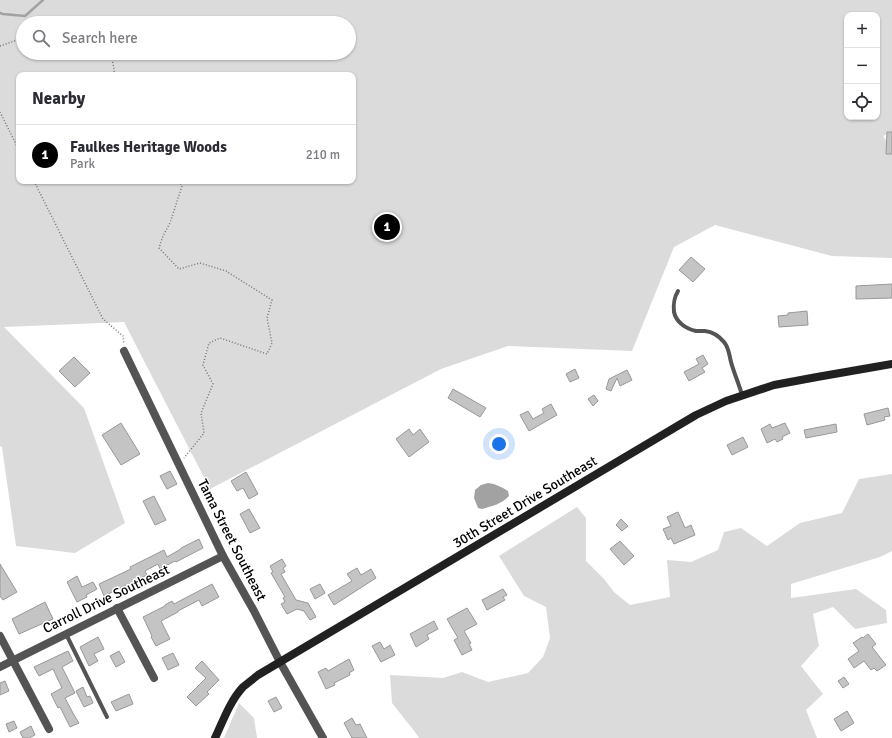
<!DOCTYPE html>
<meta charset="utf-8">
<style>
body{margin:0;font-family:Signika,sans-serif;background:#f7f7f7;color:#2b2b33}
.controls{position:absolute;right:12px;top:12px;display:grid;overflow:hidden;border-radius:8px;box-shadow:0 1px 3px #0004}
.controls button{width:36px;height:36px;display:grid;place-items:center;padding:0;border:0;border-bottom:1px solid #e1e1e2;background:#fff;color:#2b2b33;font:20px sans-serif}
.you{position:absolute;left:499px;top:444px;width:14px;height:14px;margin:-10px;border:3px solid #fff;border-radius:50%;background:#1a73e8;box-shadow:0 0 0 6px #1a73e833}
.badge{display:grid;place-items:center;width:26px;height:26px;border-radius:50%;background:#000;color:#fff;font-size:13px;font-weight:700}
.pin{position:absolute;translate:-50% -50%;border:2px solid #fff;box-shadow:0 1px 4px #0006}
.list{margin:0;padding:0;list-style:none}
h2{display:flex;justify-content:space-between;align-items:center;height:52px;margin:0;padding:0 16px;font-size:17px}
h2 small{font-size:13px;font-weight:400;color:#7c7c81}
.list li{display:grid;grid-template-columns:26px 1fr auto;gap:12px;align-items:center;box-sizing:border-box;height:60px;padding:0 16px;border-top:1px solid #e1e1e2}
.list b{display:block;font-size:15px;white-space:nowrap}
.list p{margin:0;font-size:13px;white-space:nowrap;color:#7c7c81}
.list em{font-size:13px;font-style:normal;color:#7c7c81}
.icon{flex:none;width:22px;height:22px;fill:none;stroke:currentColor;stroke-width:2;stroke-linecap:round;stroke-linejoin:round}
.map{position:relative;flex:none;width:892px;height:738px;overflow:hidden}
.search{position:absolute;background:#fff;box-shadow:0 1px 3px #0004;left:16px;top:16px;width:340px;height:44px;display:flex;align-items:center;gap:10px;box-sizing:border-box;padding:0 14px;border-radius:22px;color:#7c7c81;font-size:15px}
.panel{position:absolute;background:#fff;box-shadow:0 1px 3px #0004;left:16px;top:72px;width:340px;height:112px;border-radius:8px}
.map>svg:first-child{display:block}
.green{fill:#dbdbdb;fill-rule:evenodd}
.water{fill:#a2a2a2}
.lines{fill:none;stroke-linecap:round;stroke-linejoin:round}
.stream{stroke:#a2a2a2;stroke-width:2.5}
.building{fill:#c4c4c4;stroke:#989898}
.path{stroke:#767676;stroke-width:1.5;stroke-dasharray:1 2;stroke-linecap:butt}
.lane{stroke:#545454;stroke-width:4}
.street{stroke:#545454;stroke-width:8}
.secondary{stroke:#212121;stroke-width:8}
.labels{text-anchor:middle;dominant-baseline:central;stroke-width:3;stroke-linejoin:round;paint-order:stroke}
.street-label{font-size:14px;fill:#000;stroke:#fff}
</style>
<div class="map">
<svg width="892" height="738" viewBox="0 0 892 738">
<rect width="100%" height="100%" fill="#fff"/>
<g class="green">
<path d="M0,0H892V132L883,136L892,149V258L832,256L715,225L674,247L632,351L508,346L441,369L210,489L124,322L4,327L84,408L125,523L75,553L16,546L2,447L0,446ZM847,15H877V117H847ZM23,23H349V53H23ZM19,75H353V181H19Z"/>
<path d="M892,474V551L880,557L791,584V598L856,589L886,610L887,623L855,629L833,607L813,614L819,646L801,666L823,694L806,710L817,738H419L415,732L392,703L390,675L443,678L462,672L488,682L528,673L543,657L550,638L546,607L524,596L499,556L577,507L586,518V561L604,579L614,592L630,605L670,597L667,560L691,562L718,550L724,532L741,528L767,546L800,523L842,513L859,479Z"/>
<path d="M239,703L254,718L257,738H224Z"/>
</g>
<path class="water" d="M488,483C496,484 502,487 508,491L509,496C502,504 492,506 482,509L478,508L474,498L475,490L481,485Z"/>
<g class="lines">
<path class="stream" d="M0,13L3,14L25,16L43,0"/>
</g>
<g class="building">
<path d="M887,132H892V154H886Z"/>
<path d="M691,257L705,269L693,282L679,270Z"/>
<path d="M892,284V298L856,299V286Z"/>
<path d="M807,311L808,325L779,327L778,316L788,315V313Z"/>
<path d="M703,355L708,364L702,368L705,372L689,381L684,372L699,364L696,359Z"/>
<path d="M74,357L90,373L75,387L59,371Z"/>
<path d="M575,369L579,378L570,382L566,374Z"/>
<path d="M627,370L632,380L620,386L617,378L611,391L606,389L609,379Z"/>
<path d="M453,389L486,408L480,417L448,398Z"/>
<path d="M594,395L598,401L593,406L588,399Z"/>
<path d="M551,404L557,415L529,431L520,415L528,411L533,419L544,413L542,409Z"/>
<path d="M888,408L890,416L884,417L885,420L867,425L864,414Z"/>
<path d="M121,423L140,454L121,465L102,435Z"/>
<path d="M785,423L790,433L782,437L783,439L777,442L775,439L767,443L761,429L770,424L772,428Z"/>
<path d="M836,424L837,432L806,438L804,430Z"/>
<path d="M409,429L413,435L420,429L429,442L409,457L396,439Z"/>
<path d="M743,437L748,447L732,455L727,445Z"/>
<path d="M170,471L177,484L167,489L160,476Z"/>
<path d="M246,472L258,494L249,499L243,488L237,491L231,481Z"/>
<path d="M154,496L166,520L155,525L143,501Z"/>
<path d="M249,509L260,528L250,533L240,514Z"/>
<path d="M678,512L685,528L691,525L695,535L674,544L671,538L668,540L663,529L671,526L667,517Z"/>
<path d="M621,519L628,526L622,531L616,525Z"/>
<path d="M199,539L203,548L176,562L175,561L160,569L158,564L145,571L147,575L129,584L104,596L99,584L131,569L130,567L164,550L167,557L181,549V548Z"/>
<path d="M620,541L634,556L624,565L610,549Z"/>
<path d="M282,559L286,566L283,568L285,572L281,574L296,600L308,603L316,617L310,620L304,611L297,609L287,614L281,604L285,602L283,598L285,597L271,573L273,572L270,566Z"/>
<path d="M0,564L17,592L3,600L0,596Z"/>
<path d="M357,568L361,575L371,569L376,578L334,605L328,595L352,581L347,574Z"/>
<path d="M77,576L82,587L93,582L97,589L86,595L87,597L77,602L67,582Z"/>
<path d="M212,584L219,597L202,606L199,600L178,611V612L161,621L170,639L156,646L151,637L152,636L143,617L165,606V605L172,601L174,604Z"/>
<path d="M320,584L325,593L315,599L310,589Z"/>
<path d="M503,589L507,595L503,597L505,600L487,610L482,600Z"/>
<path d="M45,602L53,619L19,634L12,619Z"/>
<path d="M467,608L477,624L464,631L471,643L469,644L472,650L462,655L454,640L458,638L447,619Z"/>
<path d="M434,621L438,629L427,635L429,639L416,647L410,634Z"/>
<path d="M868,634L876,644L872,647L886,665L877,671L874,668L871,670L864,661L854,668L848,659L859,651L853,643L862,637L863,638Z"/>
<path d="M98,637L104,649L94,654L98,661L89,666L80,647Z"/>
<path d="M380,642L384,649L390,645L395,655L381,662L372,646Z"/>
<path d="M68,651L73,661L62,667L75,693L65,698L74,715L79,723L70,727L60,707L58,708L51,694L62,688L53,669L39,676L34,667Z"/>
<path d="M119,651L125,662L116,667L110,656Z"/>
<path d="M173,653L179,665L168,670L162,658Z"/>
<path d="M349,659L354,670L349,673L350,675L334,683L335,685L326,689L318,672L326,668L328,671Z"/>
<path d="M202,661L219,680L207,692L209,694L196,706L187,697L206,678L195,668Z"/>
<path d="M844,677L849,684L843,688L838,681Z"/>
<path d="M5,681L9,691L0,695V683Z"/>
<path d="M83,687L87,697L90,696L93,703L84,707L76,691Z"/>
<path d="M129,694L133,704L116,711L111,702Z"/>
<path d="M276,697L282,708L274,712L268,701Z"/>
<path d="M847,711L854,723L841,731L834,719Z"/>
<path d="M352,718L356,725L360,724L367,738H352L344,723Z"/>
<path d="M14,721L17,728L9,732L6,724Z"/>
<path d="M31,726L35,735L29,738H23L20,732Z"/>
</g>
<g class="lines">
<g class="path">
<path d="M0,46L23,38"/>
<path d="M111,53L114,69V75"/>
<path d="M0,112L19,150"/>
<path d="M34,181L103,319L123,336L124,344"/>
<path d="M179,181L182,186L170,223L163,236L159,248L179,269L200,263L226,271L272,300L267,318L272,343L267,354L220,338L209,343L203,365L213,384L201,413L204,433L184,458"/>
</g>
<g class="lane">
<path d="M678,291C674,298 673,303 674,312C676,322 686,329 696,331C699,331 702,331 705,331C713,332 719,336 724,342C729,348 729,354 731,362C734,373 739,384 742,395"/>
<path d="M66,634L107,717"/>
</g>
<g class="street">
<path d="M124,351L223,556L254,611L280,662L323,738"/>
<path d="M117,608L154,678"/>
<path d="M0,636L49,729"/>
<path d="M0,667L223,556"/>
</g>
<path class="secondary" d="M215,738C223,721 230,701 243,687C248,683 253,679 258,675L696,415L726,401L774,385L817,377L892,364"/>
</g>
<g class="labels">
<g class="street-label">
<text transform="translate(525 502) rotate(-31)">30th Street Drive Southeast</text>
<text transform="translate(232 540) rotate(63)">Tama Street Southeast</text>
<text transform="translate(106 599) rotate(-26)">Carroll Drive Southeast</text>
</g>
</g>
</svg>
<div class="controls">
<button>+</button>
<button>−</button>
<button><svg class="icon" aria-label="locate" viewBox="0 0 24 24"><circle cx="12" cy="12" r="6"/><path d="M12 2v4M12 18v4M2 12h4M18 12h4"/></svg></button>
</div>
<div class="you"></div>
<div class="pin badge" style="left:387px;top:227px">1</div>
<div class="search"><svg class="icon" aria-label="search" viewBox="0 0 24 24"><circle cx="10" cy="10" r="6"/><path d="M15 15l6 6"/></svg>Search here</div>
<section class="panel">
<h2>Nearby<small></small></h2>
<ul class="list">
<li><span class="badge">1</span><div><b>Faulkes Heritage Woods</b><p>Park</p></div><em>210 m</em></li>
</ul>
</section>
</div>
